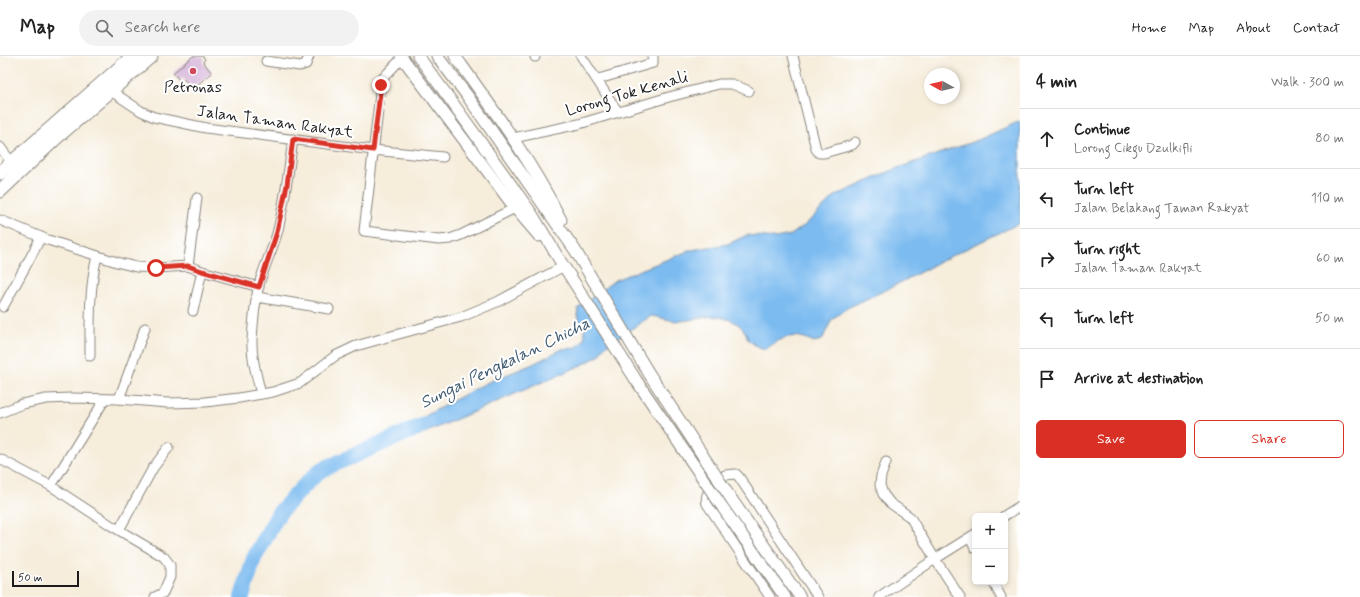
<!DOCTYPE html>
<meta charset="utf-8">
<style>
body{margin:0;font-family:Mynerve,sans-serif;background:#f2f2f2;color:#222}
.controls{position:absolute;right:12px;bottom:12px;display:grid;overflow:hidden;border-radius:6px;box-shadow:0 2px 6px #0003}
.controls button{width:36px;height:36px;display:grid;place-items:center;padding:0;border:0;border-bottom:1px solid #e0e0e0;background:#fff;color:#222;font:20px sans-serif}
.compass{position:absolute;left:924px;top:12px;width:36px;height:36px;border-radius:50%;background:#fff;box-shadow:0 2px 6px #0003;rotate:278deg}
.scale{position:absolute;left:12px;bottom:10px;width:67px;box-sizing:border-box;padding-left:4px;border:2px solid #1c1c1c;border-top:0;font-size:11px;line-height:14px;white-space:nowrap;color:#1c1c1c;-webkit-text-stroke:3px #fff;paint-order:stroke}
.stop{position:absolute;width:12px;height:12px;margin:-9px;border:3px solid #d93025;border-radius:50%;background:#fff}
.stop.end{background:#d93025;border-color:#fff;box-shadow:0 1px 4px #0008}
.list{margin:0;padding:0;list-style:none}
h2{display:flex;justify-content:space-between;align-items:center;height:52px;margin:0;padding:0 16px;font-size:17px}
h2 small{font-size:13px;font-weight:400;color:#767676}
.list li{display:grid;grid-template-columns:26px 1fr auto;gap:12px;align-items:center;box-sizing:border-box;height:60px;padding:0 16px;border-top:1px solid #e0e0e0}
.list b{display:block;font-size:15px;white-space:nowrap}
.list p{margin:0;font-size:13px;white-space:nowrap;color:#767676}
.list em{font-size:13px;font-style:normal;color:#767676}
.actions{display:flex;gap:8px;padding:12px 16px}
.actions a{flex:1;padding:9px 0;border:1px solid #d93025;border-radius:6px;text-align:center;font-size:14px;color:#d93025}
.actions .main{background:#d93025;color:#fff}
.icon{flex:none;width:22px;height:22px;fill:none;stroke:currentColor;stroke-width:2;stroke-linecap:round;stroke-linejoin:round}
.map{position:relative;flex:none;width:1020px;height:541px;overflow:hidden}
header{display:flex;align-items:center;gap:24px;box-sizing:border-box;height:56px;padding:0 20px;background:#fff;border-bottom:1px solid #e0e0e0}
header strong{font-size:19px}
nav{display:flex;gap:22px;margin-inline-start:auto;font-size:14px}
.search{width:280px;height:36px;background:#f2f2f2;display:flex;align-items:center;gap:10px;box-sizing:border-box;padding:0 14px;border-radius:22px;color:#767676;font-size:15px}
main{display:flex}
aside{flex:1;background:#fff}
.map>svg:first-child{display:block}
.water{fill:#7cbbf0;stroke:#4c6c86}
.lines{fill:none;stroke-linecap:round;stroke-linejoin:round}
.river{stroke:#7cbbf0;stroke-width:16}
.building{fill:#d3add7}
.minor-casing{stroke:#89847c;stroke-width:11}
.major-casing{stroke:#89847c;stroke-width:13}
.highway-casing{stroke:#89847c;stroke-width:15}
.minor{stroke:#fff;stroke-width:9}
.major{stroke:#fff;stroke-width:11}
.highway{stroke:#fff;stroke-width:13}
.major-bridge-casing{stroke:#89847c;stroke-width:13;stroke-linecap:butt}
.major-bridge{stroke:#fff;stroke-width:11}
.route{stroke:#d93025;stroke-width:5}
.poi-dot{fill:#d1495b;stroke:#fff;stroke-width:1.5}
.labels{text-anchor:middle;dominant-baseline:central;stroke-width:4;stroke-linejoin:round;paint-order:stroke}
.poi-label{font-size:16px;fill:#1c1c1c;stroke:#fff}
.street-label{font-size:16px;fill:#1c1c1c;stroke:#fff}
.water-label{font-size:17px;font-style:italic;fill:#425c71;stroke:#fff}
</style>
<header>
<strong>Map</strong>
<div class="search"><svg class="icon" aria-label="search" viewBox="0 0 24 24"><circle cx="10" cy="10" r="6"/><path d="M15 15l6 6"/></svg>Search here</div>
<nav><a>Home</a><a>Map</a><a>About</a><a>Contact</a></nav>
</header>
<main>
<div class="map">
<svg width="1020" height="541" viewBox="0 0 1020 541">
<rect width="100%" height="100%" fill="#fff"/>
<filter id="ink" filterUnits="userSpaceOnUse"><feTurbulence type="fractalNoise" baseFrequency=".025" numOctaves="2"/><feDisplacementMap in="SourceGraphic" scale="8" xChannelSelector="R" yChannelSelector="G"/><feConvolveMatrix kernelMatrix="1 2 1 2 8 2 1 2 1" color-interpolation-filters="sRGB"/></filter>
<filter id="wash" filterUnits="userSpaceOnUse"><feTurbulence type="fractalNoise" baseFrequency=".012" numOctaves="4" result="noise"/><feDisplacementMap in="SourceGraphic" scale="16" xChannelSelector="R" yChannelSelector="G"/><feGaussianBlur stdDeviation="0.9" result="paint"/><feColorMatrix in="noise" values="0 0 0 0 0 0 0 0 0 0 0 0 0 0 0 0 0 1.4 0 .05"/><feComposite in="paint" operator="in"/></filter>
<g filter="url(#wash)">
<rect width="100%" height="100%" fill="#f6eddb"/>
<path class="water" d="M1020,65V167L953,199L888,233L847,252L832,263L822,284L814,286C795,276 783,280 766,293L758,291L748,284C745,266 723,259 706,261C697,262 688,265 679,265C669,265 661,261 651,260L604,291L600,299L582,309L420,379L402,380L427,359L486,327L533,308L562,293L575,292L582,287L585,279L584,271L577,260L578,252L615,224L691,194L728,188L747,179L775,182L791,179L805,169L835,140L895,113L978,84Z"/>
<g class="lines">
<path class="river" d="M242,541L254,502L279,457L304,430L321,414L424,369"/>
</g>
<g id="blocks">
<path class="building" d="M193,0H202L205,3L203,6L212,17L192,33L183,22L180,25L173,17Z"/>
</g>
</g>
<g filter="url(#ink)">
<use href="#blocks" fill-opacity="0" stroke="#89847c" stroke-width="1"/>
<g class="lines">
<defs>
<g id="minor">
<path d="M581,0L618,56"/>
<path d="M793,0L816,93L819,97H824L852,89L855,86"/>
<path d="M535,1V0"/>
<path d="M402,2L383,22L381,29L364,175L439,184L450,183L461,179L515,152"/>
<path d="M266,5L300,10L306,8L309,0"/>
<path d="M597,24L602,22L653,7V0"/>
<path d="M111,35L141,55L154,61L206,72L373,94L443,101"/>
<path d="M513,82L579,68L669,41L719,28H732L749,35"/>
<path d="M0,91L12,107"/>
<path d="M0,164L48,184L120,207L136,211L156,212L188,210L202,215L259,231"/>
<path d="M188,210L197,142"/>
<path d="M257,241L329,253"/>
<path d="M3,251L29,204L41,181"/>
<path d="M193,255L202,215"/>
<path d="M90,300C90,266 89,233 97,200"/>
<path d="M261,338C257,321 251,302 252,284C253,268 255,245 259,229C264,210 273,193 278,174C285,144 289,114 293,83"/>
<path d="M119,343L145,272"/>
<path d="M0,357L22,348L46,343L71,342L119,343L168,347L205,346L239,342L273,336L300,327L335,300L356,290L384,282L461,261L497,246L564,210"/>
<path d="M0,403L51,430L112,470L164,501L170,509V521L163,537L155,541"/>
<path d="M886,406L881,420L880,429L883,438L890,447L910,461L935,503L960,541"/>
<path d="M51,430L105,343"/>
<path d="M1004,460L1020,450"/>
<path d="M119,474L153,412L169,391"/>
<path d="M970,482L975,492"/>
<path d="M993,526L1001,541"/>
<path d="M770,541L707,448C703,435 717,427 725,419L736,418L739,421L818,541"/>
<path d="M879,541L935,503L975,478"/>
</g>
<g id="major">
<path d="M401,0L515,152L539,180"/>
<path d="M418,0L452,46L532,158L559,203L570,220"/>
<path d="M437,0L466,38L575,194L582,206"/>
<path d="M455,0C493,53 532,106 561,164"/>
<path d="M732,444L800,541"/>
<path d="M723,452L785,541"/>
</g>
<g id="highway">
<path d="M0,117L133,0"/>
<path d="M0,135L57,81L151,0"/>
</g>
</defs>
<use href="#minor" class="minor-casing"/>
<use href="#major" class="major-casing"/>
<use href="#highway" class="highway-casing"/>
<use href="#minor" class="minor"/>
<use href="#major" class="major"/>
<use href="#highway" class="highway"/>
<defs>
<g id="major-bridge">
<path d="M582,206L648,316L732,444"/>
<path d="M570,220L636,324L723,452"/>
</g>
</defs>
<use href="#major-bridge" class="major-bridge-casing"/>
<use href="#major-bridge" class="major-bridge"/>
</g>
</g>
<g class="lines" filter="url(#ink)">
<path class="route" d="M156,212L188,210L202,215L259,231L277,176L287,129L293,83L373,94L381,29"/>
</g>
<circle class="poi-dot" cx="193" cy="15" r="4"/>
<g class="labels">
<g class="poi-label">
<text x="193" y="31">Petronas</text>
</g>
<g class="street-label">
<text transform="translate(627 38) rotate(-16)">Lorong Tok Kenali</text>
<text transform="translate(275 66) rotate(8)">Jalan Taman Rakyat</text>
</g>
<g class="water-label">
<text transform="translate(505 307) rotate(-26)">Sungai Pengkalan Chicha</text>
</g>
</g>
</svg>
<div class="controls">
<button>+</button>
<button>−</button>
</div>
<svg class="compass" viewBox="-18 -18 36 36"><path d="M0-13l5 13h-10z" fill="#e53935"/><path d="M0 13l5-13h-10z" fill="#767676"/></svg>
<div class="scale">50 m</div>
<div class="stop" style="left:156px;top:212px"></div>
<div class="stop end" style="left:381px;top:29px"></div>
</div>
<aside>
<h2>4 min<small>Walk · 300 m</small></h2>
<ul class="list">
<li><svg class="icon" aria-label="ahead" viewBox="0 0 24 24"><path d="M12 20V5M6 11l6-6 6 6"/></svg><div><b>Continue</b><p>Lorong Cikgu Dzulkifli</p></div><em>80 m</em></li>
<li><svg class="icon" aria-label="left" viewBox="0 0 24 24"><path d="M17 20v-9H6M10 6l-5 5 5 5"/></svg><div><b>Turn left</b><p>Jalan Belakang Taman Rakyat</p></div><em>110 m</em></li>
<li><svg class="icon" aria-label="right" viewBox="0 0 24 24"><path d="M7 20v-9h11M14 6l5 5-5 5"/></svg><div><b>Turn right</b><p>Jalan Taman Rakyat</p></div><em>60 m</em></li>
<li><svg class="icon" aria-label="left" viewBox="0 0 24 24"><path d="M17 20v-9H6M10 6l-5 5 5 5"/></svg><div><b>Turn left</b></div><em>50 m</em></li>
<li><svg class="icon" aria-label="arrive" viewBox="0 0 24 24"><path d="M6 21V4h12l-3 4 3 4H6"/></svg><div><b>Arrive at destination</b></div></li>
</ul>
<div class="actions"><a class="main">Save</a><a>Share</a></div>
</aside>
</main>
